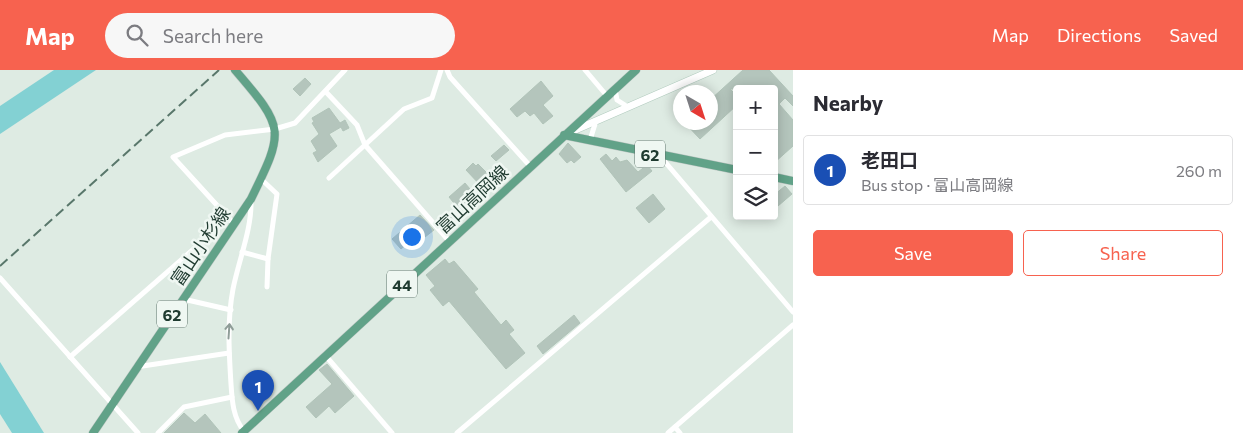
<!DOCTYPE html>
<meta charset="utf-8">
<style>
body{margin:0;font-family:Commissioner,"Noto Sans JP",sans-serif;background:#f7f7f7;color:#2b2b33}
.controls{position:absolute;right:15px;top:15px;display:grid;overflow:hidden;border-radius:5px;box-shadow:0 2px 12px #0003}
.controls button{width:45px;height:45px;display:grid;place-items:center;padding:0;border:0;border-bottom:1px solid #e1e1e2;background:#fff;color:#2b2b33;font:25px sans-serif}
.compass{position:absolute;left:673px;top:15px;width:45px;height:45px;border-radius:50%;background:#fff;box-shadow:0 2px 12px #0003;rotate:141deg}
.you{position:absolute;left:411px;top:166px;width:18px;height:18px;margin:-12px;border:4px solid #fff;border-radius:50%;background:#1a73e8;box-shadow:0 0 0 8px #1a73e833}
.badge{display:grid;place-items:center;width:32px;height:32px;border-radius:50%;background:#f7624f;color:#fff;font-size:16px;font-weight:700}
.pin{position:absolute;translate:-50% -41px;filter:drop-shadow(0 1px 2px #0008)}
.pin::after{content:'';position:absolute;top:26px;width:18px;height:15px;background:inherit;clip-path:polygon(0 0,100% 0,50% 100%)}
.list{margin:0;padding:0;list-style:none}
h2{display:flex;justify-content:space-between;align-items:center;height:65px;margin:0;padding:0 20px;font-size:21px}
h2 small{font-size:16px;font-weight:400;color:#7c7c81}
.list li{display:grid;grid-template-columns:32px 1fr auto;gap:15px;align-items:center;box-sizing:border-box;height:70px;margin:0 10px 10px;padding:0 10px;border:1px solid #e1e1e2;border-radius:5px}
.list b{display:block;font-size:19px;white-space:nowrap}
.list p{margin:0;font-size:16px;white-space:nowrap;color:#7c7c81}
.list em{font-size:16px;font-style:normal;color:#7c7c81}
.actions{display:flex;gap:10px;padding:15px 20px}
.actions a{flex:1;padding:11px 0;border:1px solid #f7624f;border-radius:5px;text-align:center;font-size:18px;color:#f7624f}
.actions .main{background:#f7624f;color:#fff}
.icon{flex:none;width:28px;height:28px;fill:none;stroke:currentColor;stroke-width:2;stroke-linecap:round;stroke-linejoin:round}
.map{position:relative;flex:none;width:793px;height:363px;overflow:hidden}
header{display:flex;align-items:center;gap:30px;box-sizing:border-box;height:70px;padding:0 25px;background:#f7624f;color:#fff}
header strong{font-size:24px}
nav{display:flex;gap:28px;margin-inline-start:auto;font-size:18px}
.search{width:350px;height:45px;background:#f7f7f7;display:flex;align-items:center;gap:12px;box-sizing:border-box;padding:0 18px;border-radius:28px;color:#7c7c81;font-size:19px}
main{display:flex}
aside{flex:1;background:#fff}
.map>svg:first-child{display:block}
.water{fill:#83d1d3}
.building{fill:#b4c5bc;stroke:#b1c4b9}
.lines{fill:none;stroke-linecap:round;stroke-linejoin:round}
.secondary-casing{stroke:#b1cbbe;stroke-width:8}
.primary-casing{stroke:#c0c8c5;stroke-width:9}
.street{stroke:#fff;stroke-width:5}
.secondary{stroke:#fff;stroke-width:7}
.primary{stroke:#61a288;stroke-width:8}
.rail{stroke:#59776b;stroke-width:2;stroke-dasharray:10 5;stroke-linecap:butt}
.oneway{stroke:#8f9d98}
.labels{text-anchor:middle;dominant-baseline:central;stroke-width:5;stroke-linejoin:round;paint-order:stroke}
.shield{fill:#eff7f2;stroke:#5d736a;stroke-width:1}
.shield-label{font-size:16px;font-weight:bold;fill:#1f3b30}
.street-label{font-size:18px;fill:#1f3b30;stroke:#eff7f2}
</style>
<header>
<strong>Map</strong>
<div class="search"><svg class="icon" aria-label="search" viewBox="0 0 24 24"><circle cx="10" cy="10" r="6"/><path d="M15 15l6 6"/></svg>Search here</div>
<nav><a>Map</a><a>Directions</a><a>Saved</a></nav>
</header>
<main>
<div class="map">
<svg width="793" height="363" viewBox="0 0 793 363">
<rect width="100%" height="100%" fill="#deebe3"/>
<g class="water">
<path d="M54,0H96L0,64V36Z"/>
<path d="M0,292L44,363H12L0,344Z"/>
</g>
<g class="building">
<path d="M743,0H769L793,26V36L785,28L779,34L793,50V76L774,93V19H730L737,26V35L700,69L684,52H710V30Z"/>
<path d="M305,8L311,14L300,26L293,19Z"/>
<path d="M541,11L553,26L543,35L553,46L543,54L534,43L530,46L525,41L517,47L510,39Z"/>
<path d="M329,38L340,53L345,50L349,58L343,61L341,57L329,64L337,76L318,92L313,83L317,81L311,71L319,64L312,53L314,52L312,48Z"/>
<path d="M568,73L581,87L574,93L571,90L567,93L559,84Z"/>
<path d="M504,75L509,80L496,91L491,86Z"/>
<path d="M606,84L612,91L616,87L620,92L627,90L638,102L647,95L652,101L626,122L600,89Z"/>
<path d="M473,93L476,96L478,94L492,108L482,117L466,100Z"/>
<path d="M465,113L480,131L447,160L441,153L458,138L449,127Z"/>
<path d="M785,116L792,124L778,136L774,132V125Z"/>
<path d="M653,124L665,139L649,153L636,138Z"/>
<path d="M420,145L434,160L425,167L423,164L418,168L416,166L401,179L392,169Z"/>
<path d="M445,189L449,194L454,191L478,219L474,222L501,255L506,250L514,260L509,264L525,283L506,299L449,231L443,236L430,220L435,216L426,205Z"/>
<path d="M574,245L580,253L543,284L537,276Z"/>
<path d="M327,294L354,326L335,343L329,336L316,348L306,337L332,314L319,300Z"/>
<path d="M184,343L195,353L205,344L221,363H164Z"/>
</g>
<g class="lines">
<defs>
<path id="secondary" d="M566,64L713,0"/>
<g id="primary">
<path d="M564,65L737,100"/>
<path d="M774,107L793,111"/>
<path d="M93,363L251,129C285,60 285,58 235,0"/>
<path d="M242,363L636,0"/>
</g>
</defs>
<use href="#secondary" class="secondary-casing"/>
<use href="#primary" class="primary-casing"/>
<g class="street">
<path d="M447,0L450,7L530,96"/>
<path d="M585,0L607,26"/>
<path d="M615,19L617,30L628,37"/>
<path d="M326,22L357,55L365,75L449,171"/>
<path d="M594,71L591,67L595,54"/>
<path d="M660,86L793,242"/>
<path d="M329,108L404,39L432,28L441,0"/>
<path d="M261,109L277,124L268,189L267,217"/>
<path d="M234,154L173,87L225,65L275,59L295,53L345,0"/>
<path d="M242,182L268,189"/>
<path d="M0,208L138,363"/>
<path d="M183,229L231,240"/>
<path d="M325,285L392,363"/>
<path d="M70,287L228,149"/>
<path d="M136,297L229,283"/>
<path d="M675,357L680,363"/>
<path d="M244,361C233,348 232,330 231,314C229,282 227,251 233,219C239,189 252,159 251,130"/>
<path d="M158,363L184,337L232,327"/>
<path d="M457,363L711,147"/>
<path d="M668,363L793,255"/>
</g>
<use href="#secondary" class="secondary"/>
<use href="#primary" class="primary"/>
<path class="rail" d="M0,196L219,0"/>
</g>
<defs><path id="oneway-shaft" d="M-6 0H5M1.5-3L5.5 0L1.5 3" fill="none" stroke-width="1.6" stroke-linecap="round" stroke-linejoin="round" transform="scale(1.25)"/></defs>
<use class="oneway" href="#oneway-shaft" transform="translate(229 261) rotate(-86)"/>
<g class="labels">
<g class="shield">
<rect x="635" y="70.5" width="30" height="27" rx="4"/>
<rect x="387" y="200.5" width="30" height="27" rx="4"/>
<rect x="157" y="230.5" width="30" height="27" rx="4"/>
</g>
<g class="shield-label">
<text x="650" y="84">62</text>
<text x="402" y="214">44</text>
<text x="172" y="244">62</text>
</g>
<g class="street-label">
<text transform="translate(472 129) rotate(-43)">富山高岡線</text>
<text transform="translate(200 176) rotate(-56)">富山小杉線</text>
</g>
</g>
</svg>
<div class="controls">
<button>+</button>
<button>−</button>
<button><svg class="icon" aria-label="layers" viewBox="0 0 24 24"><path d="M12 4l9 5-9 5-9-5zM3 14l9 5 9-5"/></svg></button>
</div>
<svg class="compass" viewBox="-18 -18 36 36"><path d="M0-13l5 13h-10z" fill="#e53935"/><path d="M0 13l5-13h-10z" fill="#7c7c81"/></svg>
<div class="you"></div>
<div class="pin badge" style="left:258px;top:341px;background:#1a4fb4">1</div>
</div>
<aside>
<h2>Nearby<small></small></h2>
<ul class="list">
<li><span class="badge" style="background:#1a4fb4">1</span><div><b>老田口</b><p>Bus stop · 富山高岡線</p></div><em>260 m</em></li>
</ul>
<div class="actions"><a class="main">Save</a><a>Share</a></div>
</aside>
</main>
